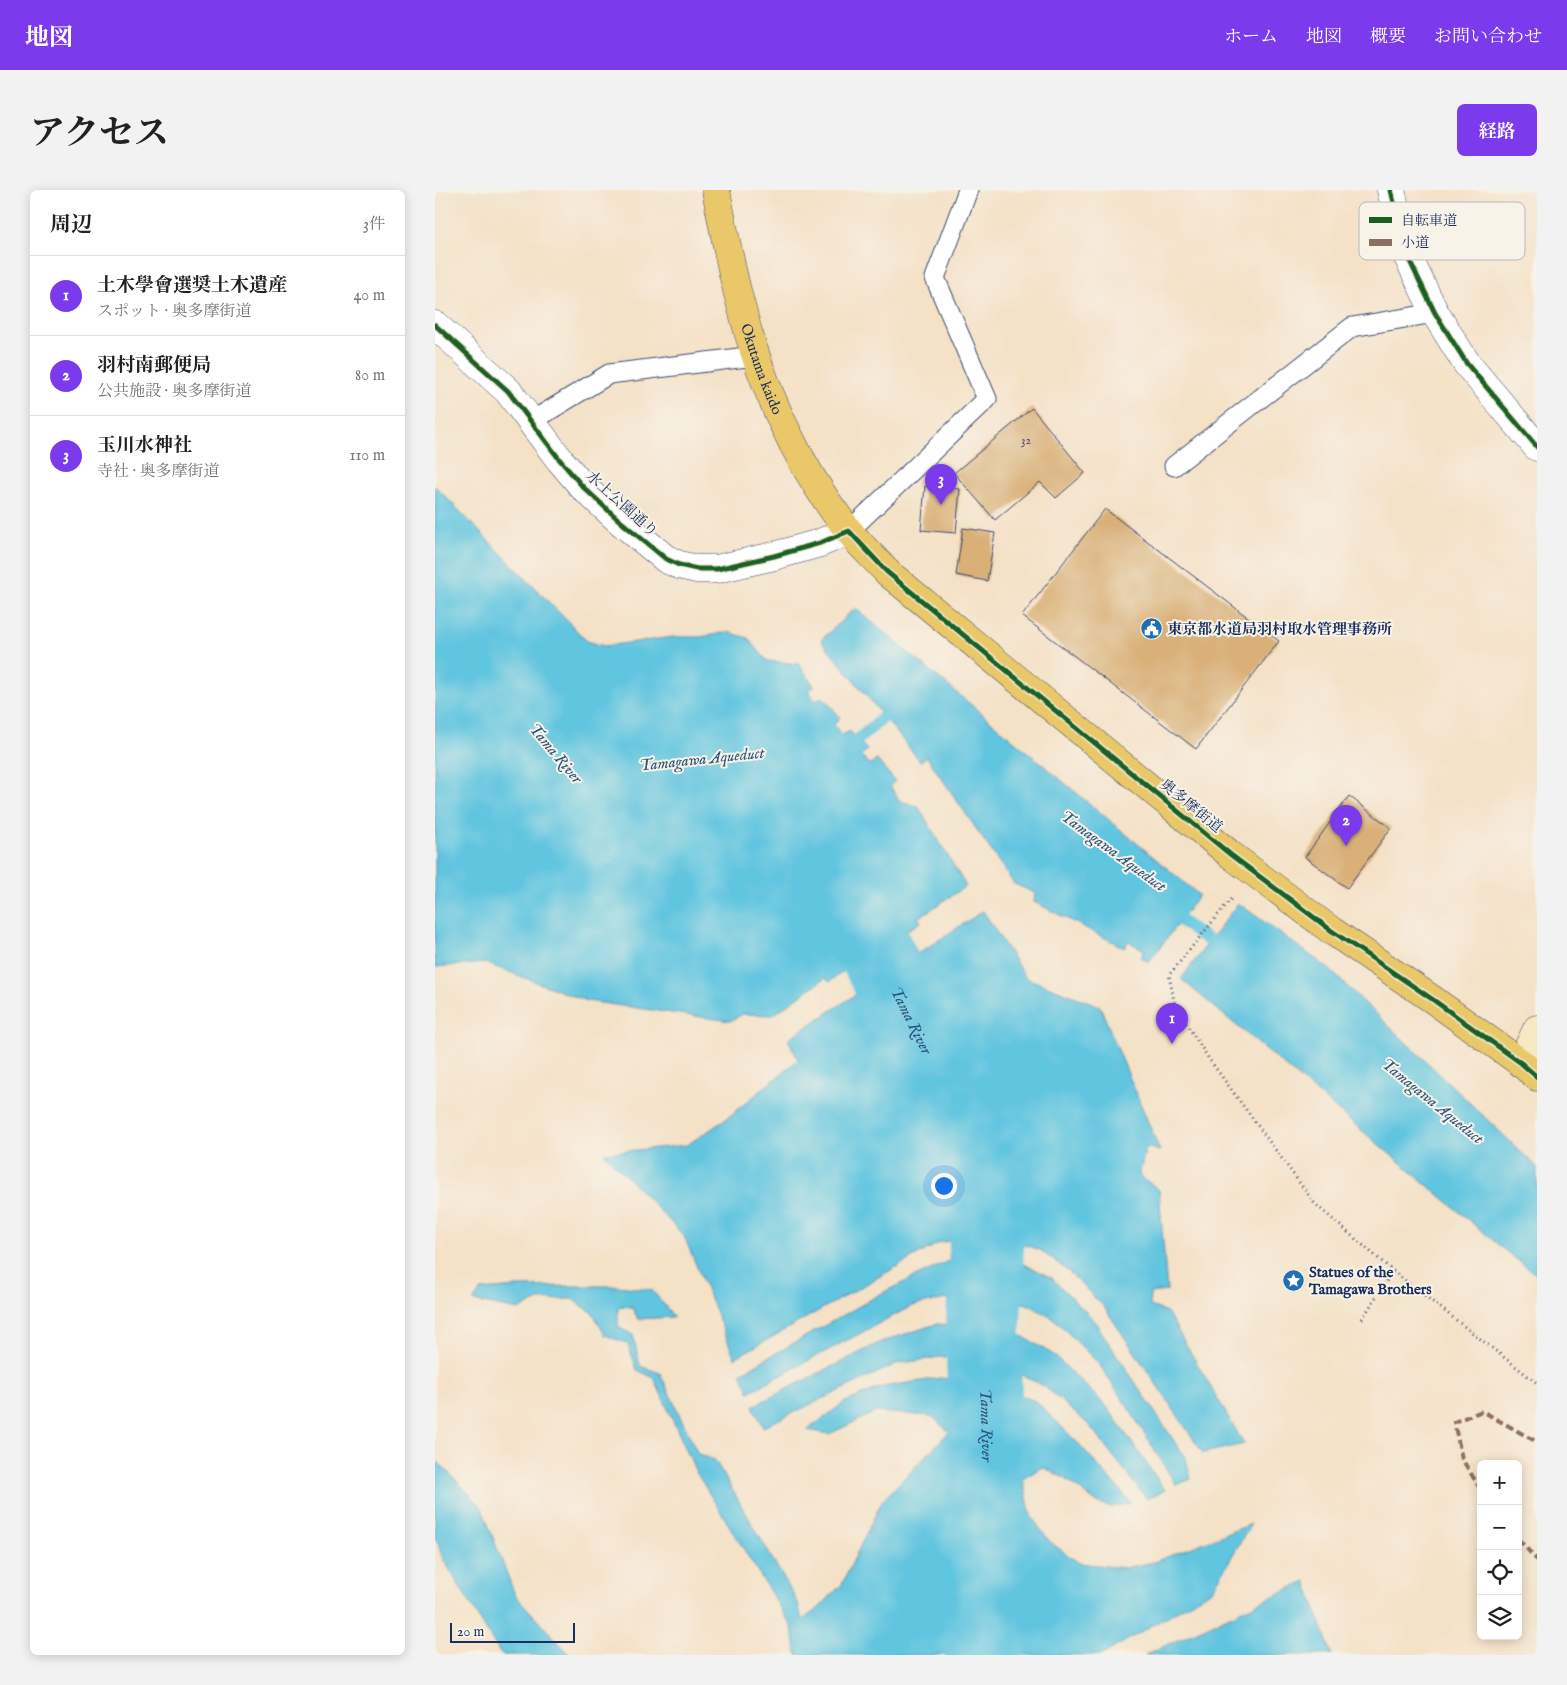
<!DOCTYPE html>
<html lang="ja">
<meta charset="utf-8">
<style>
body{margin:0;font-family:"IM FELL English","Noto Serif JP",serif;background:#f2f2f2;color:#222}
.controls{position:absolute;right:15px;bottom:15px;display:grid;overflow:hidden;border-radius:8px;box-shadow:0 2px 12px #0003}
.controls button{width:45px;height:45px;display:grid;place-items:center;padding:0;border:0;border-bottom:1px solid #e0e0e0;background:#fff;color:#222;font:25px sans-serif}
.scale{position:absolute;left:15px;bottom:12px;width:125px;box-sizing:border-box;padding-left:5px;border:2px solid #1b2f5e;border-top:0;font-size:14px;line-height:18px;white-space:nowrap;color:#1b2f5e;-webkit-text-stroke:4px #f7f3e8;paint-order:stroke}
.you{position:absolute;left:508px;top:995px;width:18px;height:18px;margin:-12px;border:4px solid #fff;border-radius:50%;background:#1a73e8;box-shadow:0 0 0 8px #1a73e833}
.badge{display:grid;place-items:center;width:32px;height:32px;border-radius:50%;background:#7c3aed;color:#fff;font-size:16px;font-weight:700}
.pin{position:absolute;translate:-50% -41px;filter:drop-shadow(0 1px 2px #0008)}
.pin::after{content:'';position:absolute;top:26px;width:18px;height:15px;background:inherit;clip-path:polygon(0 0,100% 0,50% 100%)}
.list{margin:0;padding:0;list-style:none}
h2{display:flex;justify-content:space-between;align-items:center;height:65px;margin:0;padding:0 20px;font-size:21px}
h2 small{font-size:16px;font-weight:400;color:#767676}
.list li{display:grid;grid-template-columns:32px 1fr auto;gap:15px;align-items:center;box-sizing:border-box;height:80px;padding:0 20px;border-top:1px solid #e0e0e0}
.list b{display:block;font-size:19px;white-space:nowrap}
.list p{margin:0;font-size:16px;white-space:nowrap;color:#767676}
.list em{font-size:16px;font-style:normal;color:#767676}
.icon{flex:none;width:28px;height:28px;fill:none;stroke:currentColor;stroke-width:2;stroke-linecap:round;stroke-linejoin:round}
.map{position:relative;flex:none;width:1102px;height:1465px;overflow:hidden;border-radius:8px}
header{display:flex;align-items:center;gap:30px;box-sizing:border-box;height:70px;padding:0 25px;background:#7c3aed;color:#fff}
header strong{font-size:24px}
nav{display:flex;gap:28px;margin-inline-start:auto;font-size:18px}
.intro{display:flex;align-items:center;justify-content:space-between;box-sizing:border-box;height:120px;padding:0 30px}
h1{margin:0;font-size:35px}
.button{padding:12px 22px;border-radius:8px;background:#7c3aed;color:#fff;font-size:18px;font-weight:700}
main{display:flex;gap:30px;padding:0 30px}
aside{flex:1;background:#fff;border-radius:8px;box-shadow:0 2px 12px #0003}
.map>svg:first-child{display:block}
.water{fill:#61c5df;stroke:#3e7a9e}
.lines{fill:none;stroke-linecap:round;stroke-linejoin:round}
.stream{stroke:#61c5df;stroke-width:12}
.river{stroke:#61c5df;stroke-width:75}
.building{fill:#d9b078}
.service-casing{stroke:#3c4a6e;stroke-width:21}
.minor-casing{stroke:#3c4a6e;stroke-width:29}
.secondary-casing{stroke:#3c4a6e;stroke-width:29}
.primary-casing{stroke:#3c4a6e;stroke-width:29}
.path{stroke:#3c4a6e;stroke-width:3;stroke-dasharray:1 4;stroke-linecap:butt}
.service{stroke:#fff;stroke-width:19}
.minor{stroke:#fff;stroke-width:28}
.secondary{stroke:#f7e9c3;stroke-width:28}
.primary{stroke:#eac769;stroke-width:28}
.quiet{stroke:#8d6e63;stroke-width:4;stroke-dasharray:8 4;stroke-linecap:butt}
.cycleway-casing{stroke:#f7f3e8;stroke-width:8}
.cycleway{stroke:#1b5e20;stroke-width:5}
.labels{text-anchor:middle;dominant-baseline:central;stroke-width:4;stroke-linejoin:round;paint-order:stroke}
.number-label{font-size:12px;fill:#4a4f64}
.street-label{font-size:15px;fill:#1b2f5e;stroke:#f7f3e8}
.poi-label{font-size:15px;font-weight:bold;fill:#1b2f5e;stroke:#f7f3e8;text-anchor:start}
.water-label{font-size:16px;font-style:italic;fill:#2c547e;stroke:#f7f3e8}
.key{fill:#f7f3e8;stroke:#b5b8bf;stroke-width:1}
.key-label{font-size:14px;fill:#1b2f5e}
</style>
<header>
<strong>地図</strong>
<nav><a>ホーム</a><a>地図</a><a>概要</a><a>お問い合わせ</a></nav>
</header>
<div class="intro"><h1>アクセス</h1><a class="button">経路</a></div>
<main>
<aside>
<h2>周辺<small>3件</small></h2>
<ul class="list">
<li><span class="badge">1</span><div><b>土木學會選奨土木遺産</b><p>スポット · 奥多摩街道</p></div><em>40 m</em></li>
<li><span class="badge">2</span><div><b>羽村南郵便局</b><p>公共施設 · 奥多摩街道</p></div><em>80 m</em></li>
<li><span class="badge">3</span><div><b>玉川水神社</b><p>寺社 · 奥多摩街道</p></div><em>110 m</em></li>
</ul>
</aside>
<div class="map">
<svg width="1102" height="1465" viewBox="0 0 1102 1465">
<rect width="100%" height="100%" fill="#f7f3e8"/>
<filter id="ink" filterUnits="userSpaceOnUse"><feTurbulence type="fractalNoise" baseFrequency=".02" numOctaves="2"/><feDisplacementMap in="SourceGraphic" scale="10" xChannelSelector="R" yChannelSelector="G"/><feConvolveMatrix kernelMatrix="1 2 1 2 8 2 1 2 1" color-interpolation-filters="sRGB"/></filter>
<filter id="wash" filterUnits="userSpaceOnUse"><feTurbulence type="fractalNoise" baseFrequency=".0096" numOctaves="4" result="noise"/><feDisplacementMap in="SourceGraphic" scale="20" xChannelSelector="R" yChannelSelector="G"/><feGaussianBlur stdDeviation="1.12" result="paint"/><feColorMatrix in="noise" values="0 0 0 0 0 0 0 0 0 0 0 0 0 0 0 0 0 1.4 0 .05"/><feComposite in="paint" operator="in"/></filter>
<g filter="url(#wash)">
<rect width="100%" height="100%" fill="#f4e1c6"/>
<g class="water">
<path d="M0,296L152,451L169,456L239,447H265L293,442L313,448L332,471L364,474L379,496L374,501L380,511L388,507L405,527L399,535L407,545L415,541L432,560L426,566L435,574L442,570L460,591L455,596L465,611L483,616L531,696L483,728L486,732L461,747L458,743L414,772L416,776L394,792L390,788L338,825L308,824L295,831L152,811L50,773L0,777Z"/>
<path d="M420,418L764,705L714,772L706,768L709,760L693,751L690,758L599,712L600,703L579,694L492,567L485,571L386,450Z"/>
<path d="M803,713L893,778L1102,977V1085L1072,1062L746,789Z"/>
<path d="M548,721L591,788L665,816L725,961L711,957L704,985L724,1000L732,1101L715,1103V1116L732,1122L809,1254L768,1263L669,1117L634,1082L605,1060L572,1049L539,1046L504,1053L300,1168L249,1046L169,963L252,955L291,929L363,870L353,849Z"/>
<path d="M557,1069L585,1072L617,1088L658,1129L751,1269L756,1289L741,1295L705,1236L664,1174L619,1129L592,1114L556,1107L516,1108L477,1116L314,1202L306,1183L449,1102L511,1072Z"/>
<path d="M134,1096H183L217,1100L239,1127L203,1129L197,1117L183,1116V1137L198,1145L205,1176L225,1183L263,1264L280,1270L363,1413L367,1430L384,1418L407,1394L447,1311L514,1242L497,1226L441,1222L394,1244L372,1240L410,1212L447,1197L505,1188L556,1193L602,1212L645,1255L696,1313L677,1317L661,1312L631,1289L607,1277L588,1289L596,1326L615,1352L644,1373L689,1378L719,1372L816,1334L777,1400L667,1465H362L357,1437L261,1282L219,1188L202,1180L193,1154L170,1145L158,1123L137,1109L104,1110L83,1120L38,1111L46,1100L81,1097Z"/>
<path d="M501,1134L572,1137L619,1165L672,1217L730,1300L712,1309L654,1235L610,1197L560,1171L506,1167L461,1174L328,1237L318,1216L446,1152Z"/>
<path d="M0,1269L46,1316L80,1405L135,1465H68L64,1461L8,1369L0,1345Z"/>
<path d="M871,1391L897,1465H710Z"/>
</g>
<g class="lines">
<g class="stream">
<path d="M410,561L461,516"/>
<path d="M732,721L787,760"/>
</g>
<path class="river" id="s1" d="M360,695L422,724L533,947L553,1012L548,1150L551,1261L549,1465"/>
</g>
<g id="blocks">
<g class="building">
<path d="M597,218L650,283L621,308L605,292L560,330L519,283Z"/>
<path d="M490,296L525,299L521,343L486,340Z"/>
<path d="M670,319L844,451L761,559L587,426Z"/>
<path d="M528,338L560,343L552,391L521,385Z"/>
<path d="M914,606L956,638L912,698L870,667Z"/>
</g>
</g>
</g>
<g filter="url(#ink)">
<use href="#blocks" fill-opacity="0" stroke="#3c4a6e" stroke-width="1"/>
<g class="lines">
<defs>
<g id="service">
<path d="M97,231L174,184L320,166"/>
<path d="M739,276L917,137L1000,123"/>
<path d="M414,341L552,209L500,88L533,0"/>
</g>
<g id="minor">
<path d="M956,0L971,63L1000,123L1032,174L1102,257"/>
<path d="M0,135L73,201L125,270L148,297L185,331L231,369L244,375L262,379H282L339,366L385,353L414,341"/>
</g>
<path id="secondary" d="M1086,873L1102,839"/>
<g id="primary">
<path id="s2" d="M281,0C288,37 295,75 305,112C325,193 361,274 413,340C425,355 439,368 452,382L796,665L897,741L997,809L1086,873L1102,887"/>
</g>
</defs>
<use href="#service" class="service-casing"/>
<use href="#minor" class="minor-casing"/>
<use href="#secondary" class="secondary-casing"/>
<use href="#primary" class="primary-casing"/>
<g class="path">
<path d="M796,709L734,785L740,816L774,869L880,1014L958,1081L1102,1193"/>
<path d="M927,1129L958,1081"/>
</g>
<use href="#service" class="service"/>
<use href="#minor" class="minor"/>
<use href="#secondary" class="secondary"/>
<use href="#primary" class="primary"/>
<g class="quiet">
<path d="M1046,1300L1027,1269L1019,1232L1047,1221L1102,1252"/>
<path d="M1083,1349L1102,1370"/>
</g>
<defs>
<g id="cycleway">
<path d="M956,0L971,63L1000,123L1032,174L1102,257"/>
<path d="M0,135L73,201L125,270L148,297L185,331L231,369L244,375L262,379H282L339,366L385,353L414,341L452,382L796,665L897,741L997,809L1086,873L1102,887"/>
</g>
</defs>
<use href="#cycleway" class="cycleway-casing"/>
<use href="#cycleway" class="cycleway"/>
</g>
</g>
<defs>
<symbol id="civic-disc" viewBox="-11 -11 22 22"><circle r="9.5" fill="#1f6fb2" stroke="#f7f3e8"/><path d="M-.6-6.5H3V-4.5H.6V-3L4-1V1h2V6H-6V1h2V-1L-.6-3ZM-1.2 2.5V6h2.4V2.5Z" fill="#fff"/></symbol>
<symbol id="sight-disc" viewBox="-11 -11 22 22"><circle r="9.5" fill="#1f6fb2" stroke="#f7f3e8"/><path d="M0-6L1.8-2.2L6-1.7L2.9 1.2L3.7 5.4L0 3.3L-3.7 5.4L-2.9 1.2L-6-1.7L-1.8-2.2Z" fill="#fff"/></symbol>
</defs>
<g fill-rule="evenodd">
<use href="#civic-disc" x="704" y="426" width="25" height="25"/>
<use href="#sight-disc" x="846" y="1078" width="25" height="25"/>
</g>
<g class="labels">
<g class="number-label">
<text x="591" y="250">32</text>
</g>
<g class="street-label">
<text stroke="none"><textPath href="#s2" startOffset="185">Okutama kaido</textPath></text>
<text transform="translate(187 314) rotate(42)">水上公園通り</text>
<text transform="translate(756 616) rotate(39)">奥多摩街道</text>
</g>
<g class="poi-label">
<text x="732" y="439">東京都水道局羽村取水管理事務所</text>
<text x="874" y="1082">Statues of the<tspan x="874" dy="17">Tamagawa Brothers</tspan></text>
</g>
<g class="water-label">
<text transform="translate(120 564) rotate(50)">Tama River</text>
<text transform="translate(267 570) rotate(-6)">Tamagawa Aqueduct</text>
<text transform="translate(678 662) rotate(36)">Tamagawa Aqueduct</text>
<text stroke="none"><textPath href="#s1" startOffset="188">Tama River</textPath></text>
<text transform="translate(997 912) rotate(39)">Tamagawa Aqueduct</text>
<text stroke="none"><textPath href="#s1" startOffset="609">Tama River</textPath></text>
</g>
</g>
<rect x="924" y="12" width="166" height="58" rx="8" class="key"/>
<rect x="934" y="27" width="23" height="6" fill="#1b5e20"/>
<rect x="934" y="49" width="23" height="7" fill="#8d6e63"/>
<g class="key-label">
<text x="966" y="35">自転車道</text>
<text x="966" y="57">小道</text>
</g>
</svg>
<div class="controls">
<button>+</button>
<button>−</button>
<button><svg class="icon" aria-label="locate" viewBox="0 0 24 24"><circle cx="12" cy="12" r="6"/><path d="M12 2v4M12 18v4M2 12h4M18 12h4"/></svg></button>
<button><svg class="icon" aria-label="layers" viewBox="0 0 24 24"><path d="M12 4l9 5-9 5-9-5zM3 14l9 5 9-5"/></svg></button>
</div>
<div class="scale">20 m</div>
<div class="you"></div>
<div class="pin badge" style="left:737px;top:854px">1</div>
<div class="pin badge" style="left:911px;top:656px">2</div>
<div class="pin badge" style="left:506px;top:315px">3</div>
</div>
</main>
